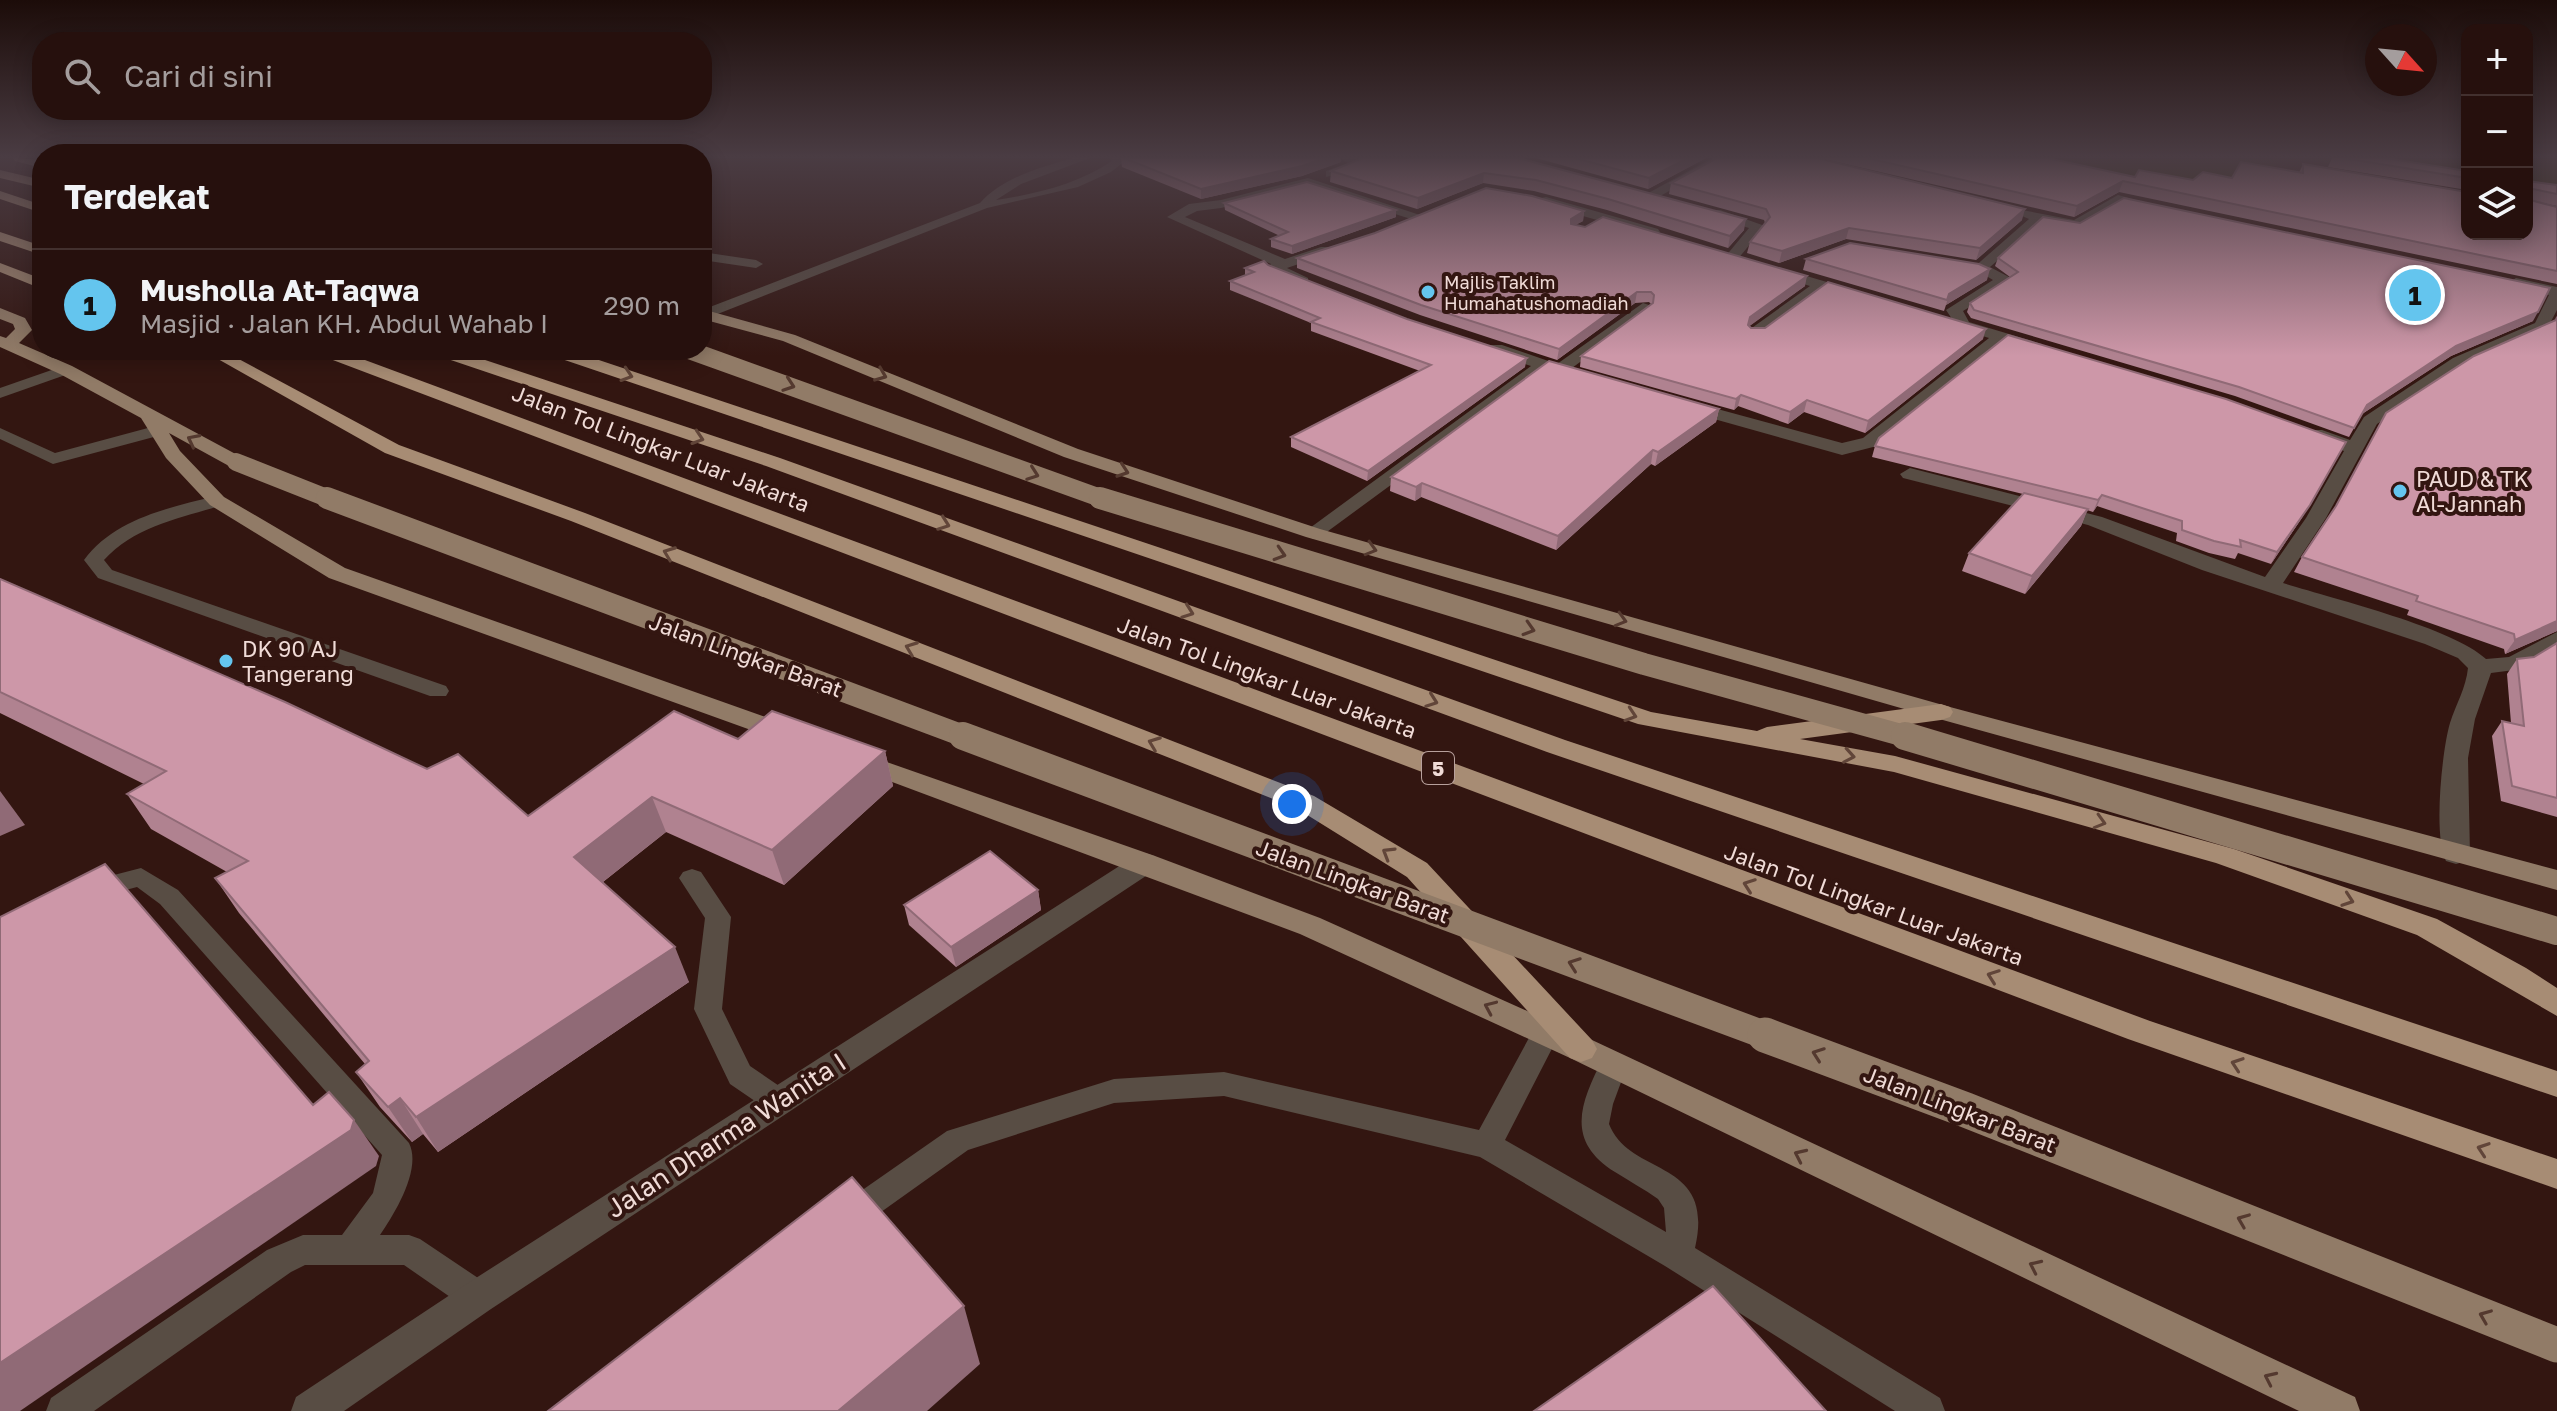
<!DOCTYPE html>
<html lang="id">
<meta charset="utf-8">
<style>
body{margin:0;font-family:"Golos Text",sans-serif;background:#321e1b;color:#f1f3f6}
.controls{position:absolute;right:24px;top:24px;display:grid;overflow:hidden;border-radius:16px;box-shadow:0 4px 20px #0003}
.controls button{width:72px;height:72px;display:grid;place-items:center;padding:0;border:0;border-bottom:2px solid #42302e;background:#26100d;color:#f1f3f6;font:40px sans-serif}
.compass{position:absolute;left:2365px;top:24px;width:72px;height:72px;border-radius:50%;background:#26100d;box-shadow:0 4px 20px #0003;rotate:117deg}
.you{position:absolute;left:1292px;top:804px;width:28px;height:28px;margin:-20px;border:6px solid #fff;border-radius:50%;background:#1a73e8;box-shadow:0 0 0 12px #1a73e833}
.badge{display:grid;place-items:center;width:52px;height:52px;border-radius:50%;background:#64c5ee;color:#111;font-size:26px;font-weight:700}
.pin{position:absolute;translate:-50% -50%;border:4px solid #fff;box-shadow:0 2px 8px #0006}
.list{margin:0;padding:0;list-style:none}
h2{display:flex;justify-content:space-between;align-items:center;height:104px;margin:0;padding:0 32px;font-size:34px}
h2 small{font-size:26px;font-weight:400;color:#a49d9d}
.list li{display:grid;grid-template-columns:52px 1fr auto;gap:24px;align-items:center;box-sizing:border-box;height:112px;padding:0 32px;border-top:2px solid #42302e}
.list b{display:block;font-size:30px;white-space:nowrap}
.list p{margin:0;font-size:26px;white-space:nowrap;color:#a49d9d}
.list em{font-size:26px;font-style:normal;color:#a49d9d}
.icon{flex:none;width:44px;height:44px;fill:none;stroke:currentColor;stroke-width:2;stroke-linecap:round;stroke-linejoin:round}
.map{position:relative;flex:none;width:2557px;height:1411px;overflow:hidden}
.search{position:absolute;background:#26100d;box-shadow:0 4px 20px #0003;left:32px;top:32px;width:680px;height:88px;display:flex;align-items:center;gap:20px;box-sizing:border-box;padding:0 28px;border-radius:32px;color:#a49d9d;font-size:30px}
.panel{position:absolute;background:#26100d;box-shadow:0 4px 20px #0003;left:32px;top:144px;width:680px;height:216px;border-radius:32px}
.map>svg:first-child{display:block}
.green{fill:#312906}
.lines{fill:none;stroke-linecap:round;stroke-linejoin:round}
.service{fill:#584d44;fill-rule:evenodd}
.minor{fill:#584d44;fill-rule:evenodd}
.primary{fill:#917b67;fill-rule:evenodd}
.motorway{fill:#a78c74;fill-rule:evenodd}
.primary-bridge-far3{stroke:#917b67;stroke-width:18}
.primary-bridge-far2{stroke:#917b67;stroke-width:22}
.primary-bridge-far1{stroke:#917b67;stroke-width:28}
.primary-bridge{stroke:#917b67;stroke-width:35}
.wall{fill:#b08290}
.shaded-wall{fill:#906a76}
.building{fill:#cd97a8;stroke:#906a76;stroke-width:2}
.oneway{stroke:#614539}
.oneway2{stroke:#54392f}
.poi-dot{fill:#64c5ee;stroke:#331611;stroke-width:3}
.labels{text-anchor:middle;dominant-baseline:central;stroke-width:8;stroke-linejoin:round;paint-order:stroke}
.far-poi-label{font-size:18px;fill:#f0dbd7;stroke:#331611;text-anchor:start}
.shield{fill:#331611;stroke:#b7a09c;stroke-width:2}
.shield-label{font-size:20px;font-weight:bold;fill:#f0dbd7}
.street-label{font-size:22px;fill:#f0dbd7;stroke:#331611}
.poi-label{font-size:22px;fill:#f0dbd7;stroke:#331611;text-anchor:start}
.near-street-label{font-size:26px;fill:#f0dbd7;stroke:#331611}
</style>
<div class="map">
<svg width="2557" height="1411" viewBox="0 0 2557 1411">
<rect width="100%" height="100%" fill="#331611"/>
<g class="green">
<path d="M2011,158H2281L2246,204Z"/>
<path d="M2298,158H2467V184Z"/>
<path d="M2527,158H2557V198L2527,193Z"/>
</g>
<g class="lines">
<g class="service">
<path d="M1072,158H1090L1021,184L996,200C1036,194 1078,184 1112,161L1110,158H1123L1125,161L1111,172L1078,187L987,208L710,317L702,318V310L980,203C1003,177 1040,168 1072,158Z"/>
<path d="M702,252L756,260L763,264L756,268L702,260Z"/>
<path d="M66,365L71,367V373L0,398V388Z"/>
<path d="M159,425L165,426L167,430L165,434L53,464L0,439V428L55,453Z"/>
<path d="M217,496L223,497L226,501L223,505C181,518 135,526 104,560L112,570L446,686L449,691L446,696H430L98,578L84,560C114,519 170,507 217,496Z"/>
<path d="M141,868L178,890L409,1143C422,1169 395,1213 380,1235H409L420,1239L490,1286L495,1297L490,1308L478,1313L466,1308L404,1265H305L291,1272L94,1411H46L51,1398L267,1250L303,1235H342L373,1193L382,1155L160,904L137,887L92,899L83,897L79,890L83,883Z"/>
<path d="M692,869L701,872L731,917L722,1009L750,1066L788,1092L793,1101L788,1110L778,1114L768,1110L730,1084L694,1009L705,918L679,878L683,872Z"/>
<path d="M1546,1022L1556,1025L1560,1033L1505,1140L1666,1232L1664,1208L1658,1199C1644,1189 1629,1181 1615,1172C1564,1140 1581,1102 1603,1058L1613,1054L1623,1058L1627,1066L1613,1104L1609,1124C1630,1178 1716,1157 1695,1248L1940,1398L1945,1411H1895L1665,1266L1480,1157L1224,1096L1114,1103L968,1150L860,1227L849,1232L838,1227L833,1217L838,1207L947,1131L1114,1079L1224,1072L1479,1130L1536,1025Z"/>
</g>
<g class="minor">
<path d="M1340,158H1358L1363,162L1359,168L1326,177V171L1348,163Z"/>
<path d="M1712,158H1727L1655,199L1643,196Z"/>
<path d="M1308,178L1426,217L1414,220L1307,186L1221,208L1197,211L1185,217L1285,259L1321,247H1331V253L1287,268L1308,278V284L1303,286L1269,271L1267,268L1271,264L1167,217L1189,204L1221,200Z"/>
<path d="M2118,195L2159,206L2152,210L2120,203L2076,229L2041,223L1990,267L2009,277V283L1963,311L1969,322L2042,344L2044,347L2042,350L2036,352L2003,342L1877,446L1842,455L1682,410L1679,406L1688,401L1842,443L1863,438L1989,338L1950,326L1948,323L1952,319L1946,310L1993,280L1973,268L2029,219L2022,216V210L2074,220Z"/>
<path d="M1546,197L1658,229L1660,232L1653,236L1541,204V198Z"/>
<path d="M1710,210H1720L1765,226L1737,260H1727L1725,257L1749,228L1710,216Z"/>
<path d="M1776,267L1857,291L1860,294L1852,299L1824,290L1761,336H1749V330L1810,286L1771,274V268Z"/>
<path d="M2516,278L2557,287V310L2547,329L2465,366L2377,424L2326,518L2283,583C2331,598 2454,628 2486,659L2509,657L2557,632V648L2522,669L2491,673L2475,719L2468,758L2470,854L2466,861L2456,864L2446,861C2433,837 2442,750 2450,723C2456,704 2466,688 2468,668L2458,658L2425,644L2202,570L2088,525L1903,478L1900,474L1910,468L2102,517L2265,577L2306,518L2344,451L2310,438L2307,434L2310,430H2322L2350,440L2364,417L2453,358L2535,323L2549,295L2511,286L2508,283Z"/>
<path d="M1643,303L1649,305V311L1572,368L1584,375L1581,379L1575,380L1546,371L1320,537L1313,539L1303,533L1531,366L1490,353L1488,349L1490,345H1502L1557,364Z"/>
<path d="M1145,853L1155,856L1159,863L1155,870L491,1309L344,1411H291L296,1397L465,1285L1135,856Z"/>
</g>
<g class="primary">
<path d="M13,158L42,160V168L15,161Z"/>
<path d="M0,308L25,318L32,330L19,343L72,366L243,458L245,462L243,466H229L169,433L180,451L224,497L345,568L794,727L797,733L794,739H776L329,578L210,505L166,458L141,418L60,374L0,347V336L6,338L15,329L13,324L0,319Z"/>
<path d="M702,309L795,335L1078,449L1320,529L1950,707L2557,870V890L1932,717L1306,537L1064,457L783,341L702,319Z"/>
<path d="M861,753L1155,856L1320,918L1592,1040L2355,1397L2360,1411H2299L1570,1058L1300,934L852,767L848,761L852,755Z"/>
</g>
<g class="motorway">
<path d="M0,170L42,180V188L0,178Z"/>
<path d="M0,191L42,205V213L0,199Z"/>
<path d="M0,232L42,246V255L0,241Z"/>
<path d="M0,263L42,279V289L0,272Z"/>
<path d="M202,350H222L399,445L585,513L1314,796L1427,863L1592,1040L1597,1049L1592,1058L1581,1062L1570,1058L1407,877L1296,808L571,521L385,453Z"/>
<path d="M315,350H338L2150,1021L2557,1159V1189L2128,1039L317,354Z"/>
<path d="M431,350H455L780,458L1565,740L2557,1071V1097L1547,752L766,466L433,354Z"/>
<path d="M545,350H569L1651,712L1757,731L1767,727L1941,704L1950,707L1953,712L1950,717L1941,720L1800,739L1895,756L2234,849L2437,919L2526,968L2557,988V1016L2417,935L2216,863L1894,772L1638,724L547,354Z"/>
</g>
<g class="primary-bridge-far3">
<path d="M689,350L1106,500"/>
<path d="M236,462L332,500"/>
</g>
<g class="primary-bridge-far2">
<path d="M327,498L969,738"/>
<path d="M1100,498L1644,664L1912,738"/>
</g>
<g class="primary-bridge-far1">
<path d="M963,736L1770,1037"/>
<path d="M1905,736L2557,931"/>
</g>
<path class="primary-bridge" d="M1765,1035L1966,1110L2557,1345"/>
</g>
<g class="wall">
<path d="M1121,158H1341V162L1302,176L1201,199L1122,167Z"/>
<path d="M1362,158H1518L1744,230L1728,248L1607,210L1534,191L1483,183L1417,209L1330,182L1331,171Z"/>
<path d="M1536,158H1706L1648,189Z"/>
<path d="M1820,158H2047L2135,177L2193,180L2299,173L2303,164L2467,234L2527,181L2557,185V206L2538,202L2557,207V284L2119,192L2074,217Z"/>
<path d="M2332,158H2385L2467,171V190L2328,167Z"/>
<path d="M1671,183L2022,220L1976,260L1846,239L1779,263L1747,253L1750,242L1765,223L1764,220L1669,194Z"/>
<path d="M1224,203L1396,217L1292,254L1271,247V239L1280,236L1225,210Z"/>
<path d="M1584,211L1583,221L1575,225L1805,286L1749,326L1751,328L1983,339L1865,433L1804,412L1788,424L1738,406L1734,410L1580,367L1581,356L1651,304L1649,302L1635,303L1557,360L1420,315L1297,268V258Z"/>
<path d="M1998,258L2533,321L2451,356L2362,414L2349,437L2235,396L1971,318L1967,312L1970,303L2010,277L1995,266Z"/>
<path d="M1806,259L1987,280L1946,305L1944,311L1803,270Z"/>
<path d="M1268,265L1525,367L1367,481L1291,447V437L1420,371L1311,331V323L1230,290V281L1245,275V268Z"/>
<path d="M2557,316V631L2505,654L2504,649L2407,615L2409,610L2294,572L2302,557L2555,320Z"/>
<path d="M1719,409L1716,422L1655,466L1651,464L1556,550L1421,497L1415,501L1390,491L1391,477Z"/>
<path d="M1875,446L2303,516L2271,564L2238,553L2235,559L2209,553L2176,541L2177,533L2097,506L2093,512L2087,510L2081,526L2025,594L1962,571L1969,553L2023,494L1872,457Z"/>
<path d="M0,579L427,769L528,816L738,739L885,751L893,786L784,885L666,832L603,882L689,982L438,1152L423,1134L412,1142L380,1107L356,1072L365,1064L239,913L215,878L227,872L151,829L127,794L144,784L0,713Z"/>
<path d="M2557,643V817L2501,801L2492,736L2502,721L2511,723L2507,674L2517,659L2534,657Z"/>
<path d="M1038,890L1041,910L956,967L909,925L904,905Z"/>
</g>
<g class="shaded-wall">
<path d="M1324,158H1341V162L1302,176L1201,199V189Z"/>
<path d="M1688,158H1706L1648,189L1649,178Z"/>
<path d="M1484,173L1483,183L1417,209L1418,198Z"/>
<path d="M2123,181L2119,192L2074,217L2077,206Z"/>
<path d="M2025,209L2022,220L1976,260L1980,248Z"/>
<path d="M1396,210V217L1292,254V246Z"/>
<path d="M1584,211L1583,221L1570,228L1571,219Z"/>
<path d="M1746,219L1744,230L1728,248L1730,236Z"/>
<path d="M1849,228L1846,239L1779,263L1782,251Z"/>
<path d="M1990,269L1987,280L1946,305L1949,294Z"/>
<path d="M1807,276L1805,286L1747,328L1750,317Z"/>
<path d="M1637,292L1635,303L1557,360L1559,349Z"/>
<path d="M2538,312L2533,321L2451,356L2362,414L2349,437L2367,405L2456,346Z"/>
<path d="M1986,329L1983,339L1865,433L1868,421Z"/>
<path d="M1527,358L1525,367L1367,481L1368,471Z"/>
<path d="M1741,395L1738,406L1734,410L1736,399Z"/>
<path d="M1807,400L1804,412L1788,424L1790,412Z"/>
<path d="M1719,409L1716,422L1655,466L1658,452Z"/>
<path d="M2346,442L2303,516L2271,564L2277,552Z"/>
<path d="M1653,450L1651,464L1556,550L1558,536Z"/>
<path d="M1422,483L1421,497L1415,501L1416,487Z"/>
<path d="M2102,495L2097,506L2093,512L2098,500Z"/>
<path d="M2088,509L2081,526L2025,594L2032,576Z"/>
<path d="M2557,621V631L2505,654L2515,640Z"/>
<path d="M885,751L893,786L784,885L772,850Z"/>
<path d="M0,791L25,825L0,836Z"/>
<path d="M652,797L666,832L590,892L574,857Z"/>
<path d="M1038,890L1041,910L956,967L951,947Z"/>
<path d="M675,947L689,982L438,1152L416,1117Z"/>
<path d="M400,1098L423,1134L412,1142L388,1107Z"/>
<path d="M354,1120L379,1156L376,1166L20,1411H0V1363Z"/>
<path d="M964,1306L980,1364L927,1411H838Z"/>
</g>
<g class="building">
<path d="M1124,158H1324L1302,166L1201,189Z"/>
<path d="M1363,158H1518L1746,219L1730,236L1608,199L1536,180L1484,173L1418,198L1331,171Z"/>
<path d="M1575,158H1688L1649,178Z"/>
<path d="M1717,158H1817L2025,209L1980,248L1849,228L1782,251L1750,242L1770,217L1766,209L1671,183Z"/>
<path d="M1867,158H2047L2135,177L2139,170L2193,180L2203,172L2232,178L2241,162L2303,173V164L2467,192V234H2527V181L2557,185V194L2533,189L2530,192V200L2557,207V271L2123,181L2077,206Z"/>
<path d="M2343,158H2385L2467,171V178Z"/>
<path d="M1307,182L1396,210L1292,246L1271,239L1288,232L1224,203Z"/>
<path d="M1486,188L1532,196L1584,211L1571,219V224L1585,227L1603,217L1807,276L1750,317L1748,325L1751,328H1765L1828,282L1986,329L1868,421L1807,400L1790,412L1741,395L1736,399L1581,356L1653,303L1654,295L1651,292H1637L1559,349L1421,305L1297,258L1375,233Z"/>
<path d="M2124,198L2550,288L2538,312L2456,346L2367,405L2354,428L2239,387L1974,310L1970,303L2018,272L1998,258L2043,217L2080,223Z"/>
<path d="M1850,243L1979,264L1990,269L1949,294L1947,300L1806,259Z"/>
<path d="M1264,261L1268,265L1407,319L1527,358L1368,471L1291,437L1431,365L1311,322L1320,318L1230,281L1254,272L1245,268Z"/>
<path d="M2557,317V621L2515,640L2514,634L2416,601L2418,596L2302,557L2336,506L2386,413L2474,356L2556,320Z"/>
<path d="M2008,335L2226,399L2346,442L2310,505L2277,552L2240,540L2241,547L2214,541L2182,530V521L2102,495L2098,500L1875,446L1879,438Z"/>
<path d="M1549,361L1719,409L1658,452L1653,450L1558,536L1422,483L1416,487L1391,477Z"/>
<path d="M2024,493L2088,509L2032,576L1969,553Z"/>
<path d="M0,579L285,702L427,769L458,754L528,816L674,711L738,739L772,711L885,751L772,850L652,797L574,857L675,947L416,1117L400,1098L388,1107L356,1072L369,1061L215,878L248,861L127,794L166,771L0,692Z"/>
<path d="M2557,643V798L2512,786L2502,721L2524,726L2517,659L2534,657Z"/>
<path d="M990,851L1038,890L951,947L904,905Z"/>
<path d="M105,864L313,1105L329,1092L354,1120L351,1130L0,1363V917Z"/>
<path d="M852,1177L964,1306L838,1411H548Z"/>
<path d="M1713,1286L1826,1411H1534Z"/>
</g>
<defs><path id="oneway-chevron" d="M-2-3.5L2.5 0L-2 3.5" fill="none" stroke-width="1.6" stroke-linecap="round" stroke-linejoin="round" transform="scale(2)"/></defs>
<g class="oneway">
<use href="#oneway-chevron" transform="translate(627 375) rotate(18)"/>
<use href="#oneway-chevron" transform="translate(698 438) rotate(18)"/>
<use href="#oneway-chevron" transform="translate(944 524) rotate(20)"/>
<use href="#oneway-chevron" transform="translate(669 553) rotate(-159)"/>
<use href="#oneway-chevron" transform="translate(1188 612) rotate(20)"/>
<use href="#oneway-chevron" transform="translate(911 648) rotate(-159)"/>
<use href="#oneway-chevron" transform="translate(1432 701) rotate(20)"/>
<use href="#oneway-chevron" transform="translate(1631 715) rotate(18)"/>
<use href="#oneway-chevron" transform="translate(1154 743) rotate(-159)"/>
<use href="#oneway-chevron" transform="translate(1849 756) rotate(10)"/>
<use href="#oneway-chevron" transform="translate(2100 822) rotate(16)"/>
<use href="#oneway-chevron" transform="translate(1388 853) rotate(-149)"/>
<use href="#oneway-chevron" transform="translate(1749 885) rotate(-160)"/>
<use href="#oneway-chevron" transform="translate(2348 900) rotate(19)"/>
<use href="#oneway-chevron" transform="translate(1993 976) rotate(-160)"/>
<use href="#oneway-chevron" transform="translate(2237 1064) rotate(-161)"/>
<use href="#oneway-chevron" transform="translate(2483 1149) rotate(-161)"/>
</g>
<g class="oneway2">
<use href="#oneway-chevron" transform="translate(881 375) rotate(22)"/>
<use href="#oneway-chevron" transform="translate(789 385) rotate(19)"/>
<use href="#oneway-chevron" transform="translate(193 440) rotate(-153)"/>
<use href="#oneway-chevron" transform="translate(1123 471) rotate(19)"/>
<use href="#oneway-chevron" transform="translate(1033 474) rotate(20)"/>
<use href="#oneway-chevron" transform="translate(1371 549) rotate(16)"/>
<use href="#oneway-chevron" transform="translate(1280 554) rotate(17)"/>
<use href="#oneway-chevron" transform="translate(1621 620) rotate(16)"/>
<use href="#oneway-chevron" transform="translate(1529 629) rotate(17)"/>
<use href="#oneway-chevron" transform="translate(1574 964) rotate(-160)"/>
<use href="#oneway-chevron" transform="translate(1490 1007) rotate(-156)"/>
<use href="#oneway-chevron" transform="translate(1818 1054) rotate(-160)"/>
<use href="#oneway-chevron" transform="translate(1800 1155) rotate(-155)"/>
<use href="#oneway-chevron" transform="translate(2243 1220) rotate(-158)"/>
<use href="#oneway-chevron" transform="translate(2035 1266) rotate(-155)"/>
<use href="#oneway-chevron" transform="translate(2485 1316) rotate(-158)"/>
<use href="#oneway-chevron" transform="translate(2270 1378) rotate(-155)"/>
</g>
<linearGradient id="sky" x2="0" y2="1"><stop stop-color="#1c0c09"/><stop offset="0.44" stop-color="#4a3c43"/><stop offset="1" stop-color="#4a3c43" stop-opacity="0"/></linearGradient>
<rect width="2557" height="356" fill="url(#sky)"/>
<g class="poi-dot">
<circle cx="1428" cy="292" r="8"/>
<circle cx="2400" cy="491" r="8"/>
<circle cx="226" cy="661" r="8"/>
</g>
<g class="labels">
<g class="far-poi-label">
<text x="1444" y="282">Majlis Taklim<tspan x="1444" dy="21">Humahatushomadiah</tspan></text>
</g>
<rect class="shield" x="1422" y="752" width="32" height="32" rx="6"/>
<g class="shield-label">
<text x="1438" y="768">5</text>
</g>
<g class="street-label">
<text transform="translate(661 448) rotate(21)">Jalan Tol Lingkar Luar Jakarta</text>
<text transform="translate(746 655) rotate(20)">Jalan Lingkar Barat</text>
<text transform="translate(1267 677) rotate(20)">Jalan Tol Lingkar Luar Jakarta</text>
<text transform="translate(1353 881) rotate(20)">Jalan Lingkar Barat</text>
<text transform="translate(1874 904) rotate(20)">Jalan Tol Lingkar Luar Jakarta</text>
<text transform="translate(1960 1109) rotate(21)">Jalan Lingkar Barat</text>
</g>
<g class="poi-label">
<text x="2416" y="478">PAUD &amp; TK<tspan x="2416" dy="25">Al-Jannah</tspan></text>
<text x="242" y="648">DK 90 AJ<tspan x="242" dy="25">Tangerang</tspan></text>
</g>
<g class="near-street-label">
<text transform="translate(726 1135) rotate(-33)">Jalan Dharma Wanita I</text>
</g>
</g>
</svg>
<div class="controls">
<button>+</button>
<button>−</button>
<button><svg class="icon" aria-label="layers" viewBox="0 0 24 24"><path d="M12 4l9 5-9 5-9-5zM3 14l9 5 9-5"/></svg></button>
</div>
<svg class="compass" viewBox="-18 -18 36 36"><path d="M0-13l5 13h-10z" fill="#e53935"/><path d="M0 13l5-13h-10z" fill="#a49d9d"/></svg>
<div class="you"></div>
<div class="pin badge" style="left:2415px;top:295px">1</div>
<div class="search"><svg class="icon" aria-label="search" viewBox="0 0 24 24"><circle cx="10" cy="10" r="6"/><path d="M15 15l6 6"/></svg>Cari di sini</div>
<section class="panel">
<h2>Terdekat<small></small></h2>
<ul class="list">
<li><span class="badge">1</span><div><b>Musholla At-Taqwa</b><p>Masjid · Jalan KH. Abdul Wahab I</p></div><em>290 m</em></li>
</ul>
</section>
</div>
